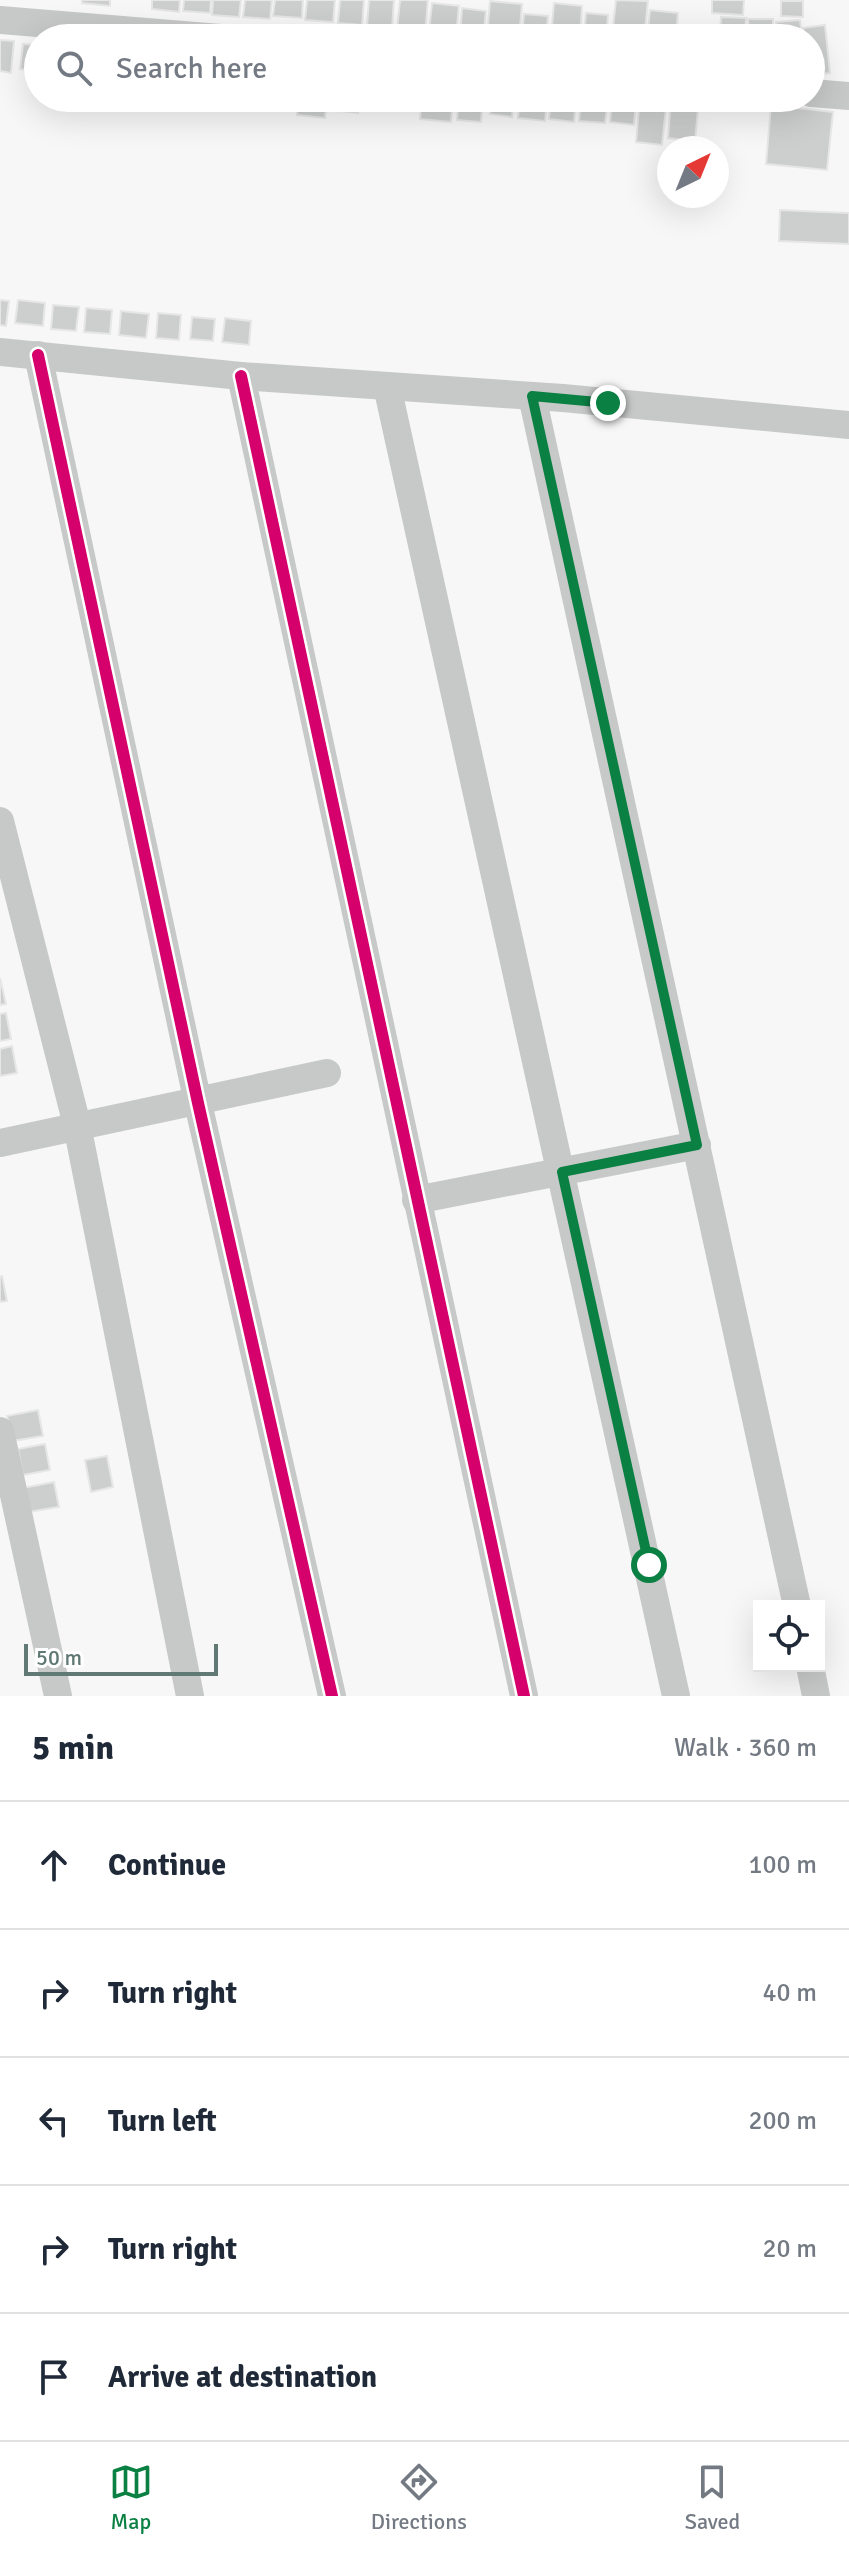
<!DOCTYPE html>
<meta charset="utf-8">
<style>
body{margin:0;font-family:Signika,sans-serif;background:#f2f2f3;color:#1f2937}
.controls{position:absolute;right:24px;bottom:24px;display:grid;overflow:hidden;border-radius:0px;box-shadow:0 8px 32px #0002}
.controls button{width:72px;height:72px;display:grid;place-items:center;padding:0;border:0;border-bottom:2px solid #e0e1e3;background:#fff;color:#1f2937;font:40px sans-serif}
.compass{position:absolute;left:657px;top:136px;width:72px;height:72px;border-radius:50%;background:#fff;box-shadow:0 8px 32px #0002;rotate:43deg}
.scale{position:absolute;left:24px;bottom:20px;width:194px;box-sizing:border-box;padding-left:8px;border:4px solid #607974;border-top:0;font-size:22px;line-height:28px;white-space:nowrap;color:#607974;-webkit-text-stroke:6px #fff;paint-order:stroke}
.stop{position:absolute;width:24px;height:24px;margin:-18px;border:6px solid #0b8043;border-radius:50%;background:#fff}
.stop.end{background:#0b8043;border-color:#fff;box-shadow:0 2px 8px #0008}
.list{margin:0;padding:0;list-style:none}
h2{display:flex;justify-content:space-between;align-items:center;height:104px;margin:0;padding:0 32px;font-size:34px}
h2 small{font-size:26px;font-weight:400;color:#747a83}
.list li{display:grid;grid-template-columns:52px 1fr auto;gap:24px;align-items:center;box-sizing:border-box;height:128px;padding:0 32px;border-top:2px solid #e0e1e3}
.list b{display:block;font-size:30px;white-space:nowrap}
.list em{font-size:26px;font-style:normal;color:#747a83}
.icon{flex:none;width:44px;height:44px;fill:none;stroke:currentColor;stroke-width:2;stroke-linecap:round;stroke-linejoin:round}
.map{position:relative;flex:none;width:849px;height:1696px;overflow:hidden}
.search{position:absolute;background:#fff;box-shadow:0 8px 32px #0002;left:24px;right:24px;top:24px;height:88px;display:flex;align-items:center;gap:20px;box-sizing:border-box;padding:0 28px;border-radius:44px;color:#747a83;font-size:30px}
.sheet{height:744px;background:#fff}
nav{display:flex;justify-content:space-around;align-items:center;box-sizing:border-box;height:112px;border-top:2px solid #e0e1e3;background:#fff;font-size:22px;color:#747a83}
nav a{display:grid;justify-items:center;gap:4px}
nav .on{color:#0b8043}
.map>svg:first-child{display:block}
.building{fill:#cccfce;stroke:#e6e6e6;stroke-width:2}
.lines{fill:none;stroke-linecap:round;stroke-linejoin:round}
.minor{stroke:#c7c9c8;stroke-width:28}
.cycleway-casing{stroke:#fff;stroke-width:17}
.cycleway{stroke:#d6006c;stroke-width:12}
.route{stroke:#0b8043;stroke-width:10}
</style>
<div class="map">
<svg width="849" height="1696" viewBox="0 0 849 1696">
<rect width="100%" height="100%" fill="#f7f7f7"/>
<g class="building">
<path d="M82,0H110V6L82,3Z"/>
<path d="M152,0H180L179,12L152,9Z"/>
<path d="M184,0H211L210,13L183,11Z"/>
<path d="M213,0H241L239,17L212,15Z"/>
<path d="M245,0H272L270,19L243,17Z"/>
<path d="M275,0H303L302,18L273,16Z"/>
<path d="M307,0H335L333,22L305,20Z"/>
<path d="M340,0H364L362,25L338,23Z"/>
<path d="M369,0H394L392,28L367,26Z"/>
<path d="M400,0H428L425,33L397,30Z"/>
<path d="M616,0L648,1L644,38H612Z"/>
<path d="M712,0H744L743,15L712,13Z"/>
<path d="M490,1L522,4L519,38H487Z"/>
<path d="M781,1H803V17L781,16Z"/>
<path d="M432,3L459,6L456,35L429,32Z"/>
<path d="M554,3L582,6L580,38H551Z"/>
<path d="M462,8L486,11L483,38L460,36Z"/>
<path d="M650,10L678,13L676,38H647Z"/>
<path d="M586,13L608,15L606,38H584Z"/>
<path d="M524,14L548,16L546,38H522Z"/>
<path d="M721,17L746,18L745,38H720Z"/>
<path d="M748,19H773V38H749Z"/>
<path d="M800,20L802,38H778L776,22Z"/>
<path d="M825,25L830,73L811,75V38H805L803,28Z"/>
<path d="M0,40L14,41L11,73L0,71Z"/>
<path d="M23,44L38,45V71L20,69Z"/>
<path d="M237,98H264L263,107L237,104Z"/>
<path d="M270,98H293L292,110L269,107Z"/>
<path d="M298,98H327L325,118L297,115Z"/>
<path d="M334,98H359L358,113L333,110Z"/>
<path d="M366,98H391V107L366,105Z"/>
<path d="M396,98H419L417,110L395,108Z"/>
<path d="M422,98H453L451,122L420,119Z"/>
<path d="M459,98H483L481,122L457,120Z"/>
<path d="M491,98H514L512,117L490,114Z"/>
<path d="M520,98H547L545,121L518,118Z"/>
<path d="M551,98H576L574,122L549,119Z"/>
<path d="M581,98H608L605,123L579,121Z"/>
<path d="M640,98H667L662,145L636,142Z"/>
<path d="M671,98L699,99L695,141L668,138Z"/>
<path d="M612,99L636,101L634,125L610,122Z"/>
<path d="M771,105L833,112L827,170L766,164Z"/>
<path d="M780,210L849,213V244L779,241Z"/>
<path d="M0,300L9,301L6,326L0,325Z"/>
<path d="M18,300L45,303L43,326L15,323Z"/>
<path d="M53,305L79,307L76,331L51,329Z"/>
<path d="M86,308L112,310L110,334L84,332Z"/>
<path d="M121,311L149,314L146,338L119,335Z"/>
<path d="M158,313L181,315L179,340L156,338Z"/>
<path d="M192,317L215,319L213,341L190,339Z"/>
<path d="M225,318L251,321L249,345L222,342Z"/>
<path d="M0,978L6,1004L0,1005Z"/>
<path d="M6,1013L11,1039L0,1041V1014Z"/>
<path d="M12,1046L17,1073L0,1076V1049Z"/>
<path d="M2,1276L7,1301L0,1302V1277Z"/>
<path d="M38,1410L43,1436L12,1441L7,1416Z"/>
<path d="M45,1444L50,1470L23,1475L18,1449Z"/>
<path d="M107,1456L113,1487L91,1492L85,1460Z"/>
<path d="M54,1482L59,1507L28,1512L23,1488Z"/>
</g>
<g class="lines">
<g class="minor">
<path d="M0,20L220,38"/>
<path d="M811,93L849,96"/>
<path d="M0,352L241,376L563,398L849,425"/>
<path d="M38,355L198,1103L332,1696"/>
<path d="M241,376L524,1696"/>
<path d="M387,386L676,1696"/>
<path d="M532,396L797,1606"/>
<path d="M0,821L77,1125L190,1696"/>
<path d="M0,1143L327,1073"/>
<path d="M416,1200L697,1145"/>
<path d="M0,1431L58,1696"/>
<path d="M810,1666L816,1696"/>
</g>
<defs>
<g id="cycleway">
<path d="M38,355L198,1103L332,1696"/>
<path d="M241,376L524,1696"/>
</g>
</defs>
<use href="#cycleway" class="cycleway-casing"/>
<use href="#cycleway" class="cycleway"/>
</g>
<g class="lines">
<path class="route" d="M608,403L532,396L697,1145L562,1172L649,1565"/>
</g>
</svg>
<div class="controls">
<button><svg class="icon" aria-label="locate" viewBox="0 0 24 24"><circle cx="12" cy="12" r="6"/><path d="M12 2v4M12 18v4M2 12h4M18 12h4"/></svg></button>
</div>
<svg class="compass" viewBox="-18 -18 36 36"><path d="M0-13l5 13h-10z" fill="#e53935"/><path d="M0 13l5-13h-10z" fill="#747a83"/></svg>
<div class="scale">50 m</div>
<div class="stop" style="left:649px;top:1565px"></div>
<div class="stop end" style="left:608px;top:403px"></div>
<div class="search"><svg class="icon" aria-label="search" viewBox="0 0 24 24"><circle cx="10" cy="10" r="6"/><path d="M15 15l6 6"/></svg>Search here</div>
</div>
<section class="sheet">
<h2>5 min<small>Walk · 360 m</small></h2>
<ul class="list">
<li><svg class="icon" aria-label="ahead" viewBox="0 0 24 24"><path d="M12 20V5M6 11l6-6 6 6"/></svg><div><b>Continue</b></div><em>100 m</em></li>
<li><svg class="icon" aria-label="right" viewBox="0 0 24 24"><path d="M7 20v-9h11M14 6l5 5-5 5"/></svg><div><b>Turn right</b></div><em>40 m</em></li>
<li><svg class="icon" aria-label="left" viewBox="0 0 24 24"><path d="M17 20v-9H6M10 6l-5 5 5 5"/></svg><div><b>Turn left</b></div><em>200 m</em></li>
<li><svg class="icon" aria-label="right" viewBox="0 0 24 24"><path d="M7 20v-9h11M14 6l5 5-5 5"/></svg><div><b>Turn right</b></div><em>20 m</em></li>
<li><svg class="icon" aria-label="arrive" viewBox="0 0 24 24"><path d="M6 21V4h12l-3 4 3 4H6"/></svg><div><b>Arrive at destination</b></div></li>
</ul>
</section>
<nav>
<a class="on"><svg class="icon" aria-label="map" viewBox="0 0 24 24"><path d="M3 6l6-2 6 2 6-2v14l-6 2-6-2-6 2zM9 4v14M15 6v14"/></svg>Map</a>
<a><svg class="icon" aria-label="directions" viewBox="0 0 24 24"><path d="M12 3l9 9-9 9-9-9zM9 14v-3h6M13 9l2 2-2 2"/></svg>Directions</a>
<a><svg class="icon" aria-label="saved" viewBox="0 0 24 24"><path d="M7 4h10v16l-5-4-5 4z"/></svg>Saved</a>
</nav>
